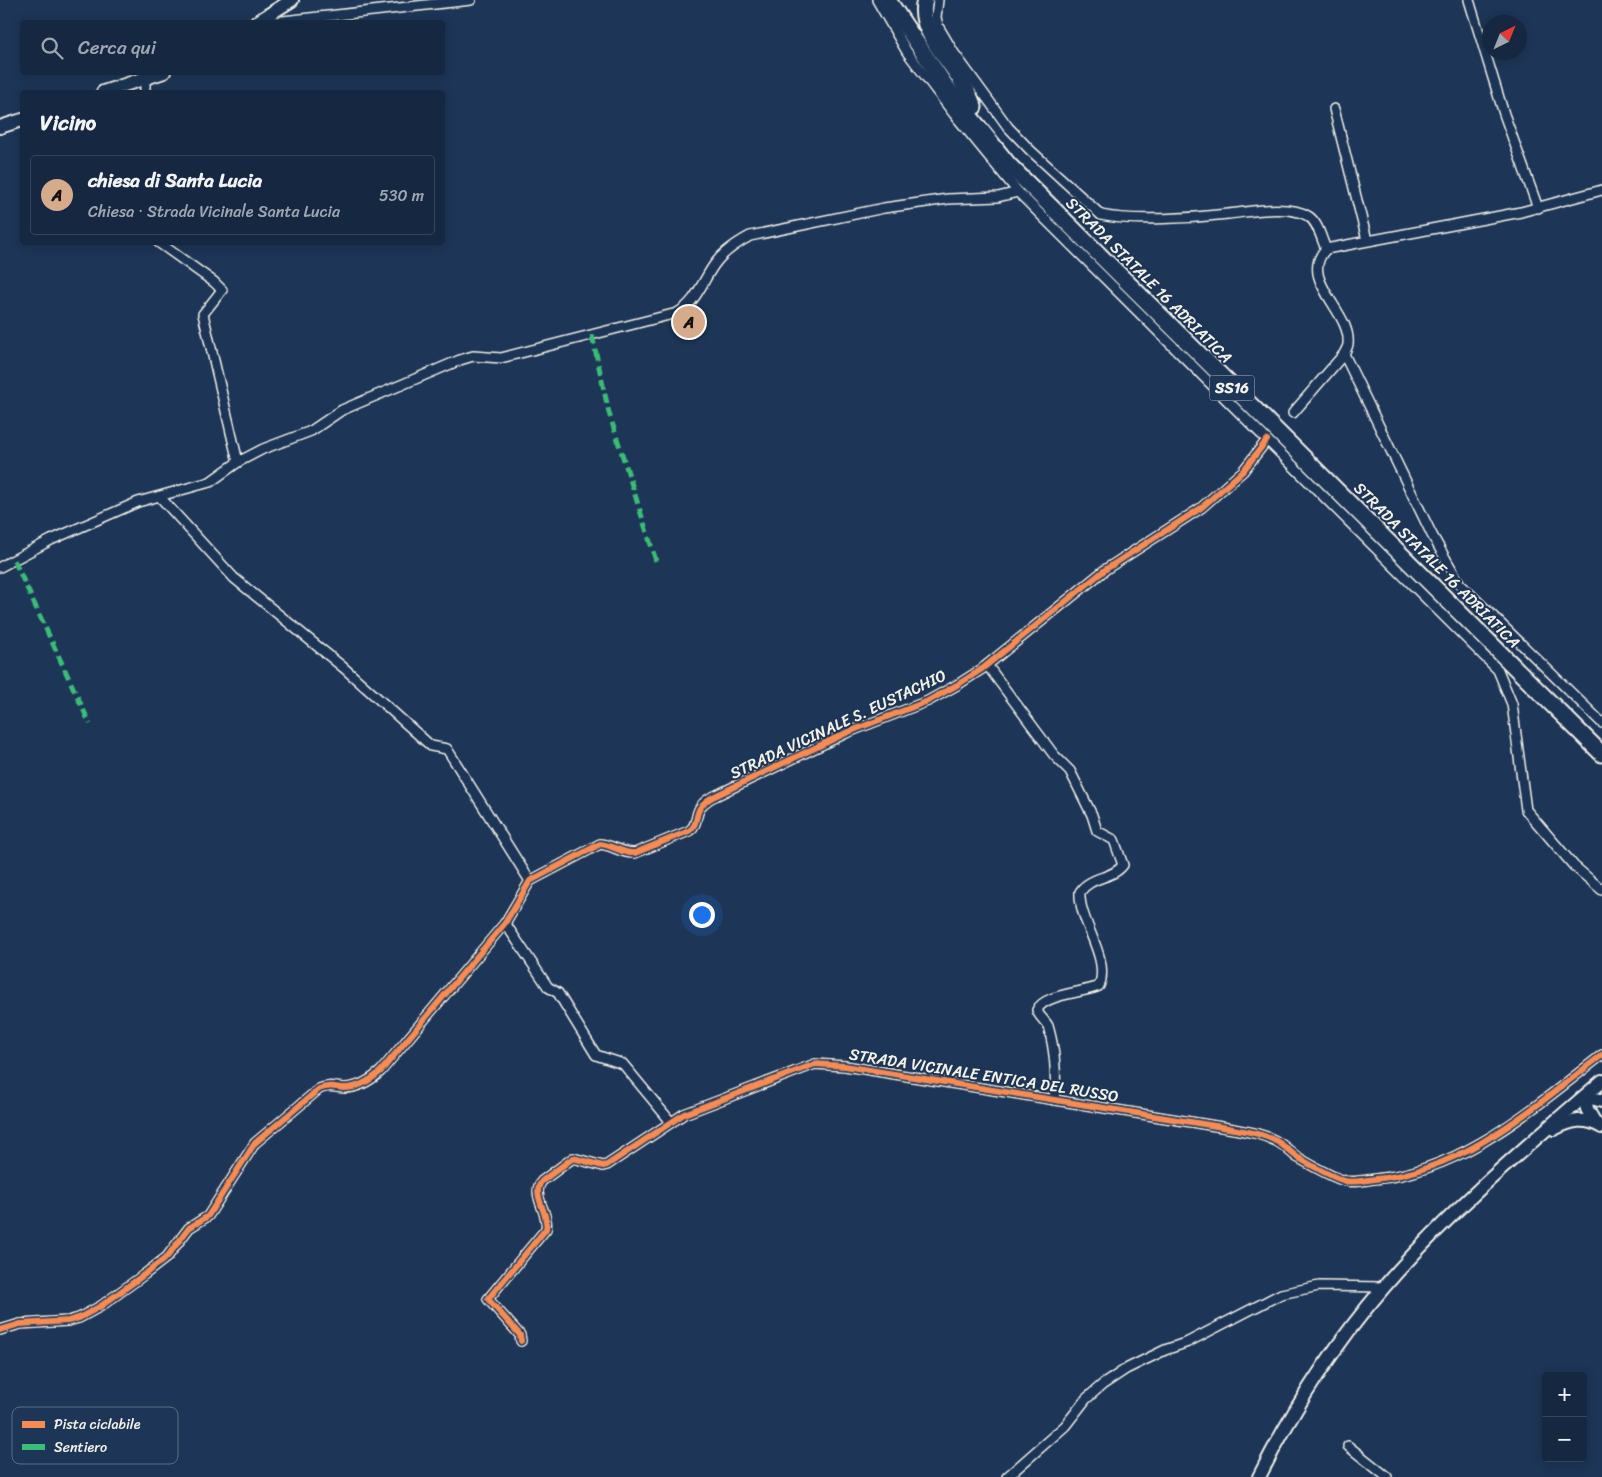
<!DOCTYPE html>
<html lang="it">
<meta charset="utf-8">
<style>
body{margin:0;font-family:Sriracha,sans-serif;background:#23344c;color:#f1f3f6}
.controls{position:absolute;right:15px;bottom:15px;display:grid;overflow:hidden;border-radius:5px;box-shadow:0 2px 12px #0003}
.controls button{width:45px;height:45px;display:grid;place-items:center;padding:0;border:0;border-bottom:1px solid #35445a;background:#162841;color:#f1f3f6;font:25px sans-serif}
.compass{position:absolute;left:1482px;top:15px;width:45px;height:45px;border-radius:50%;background:#162841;box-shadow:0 2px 12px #0003;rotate:43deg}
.you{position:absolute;left:701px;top:914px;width:18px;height:18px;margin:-12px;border:4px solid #fff;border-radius:50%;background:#1a73e8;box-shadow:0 0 0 8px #1a73e833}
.badge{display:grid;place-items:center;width:32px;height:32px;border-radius:50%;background:#d6ab8b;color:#111;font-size:16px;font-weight:700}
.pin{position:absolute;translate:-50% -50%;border:2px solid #fff;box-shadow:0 1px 5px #0006}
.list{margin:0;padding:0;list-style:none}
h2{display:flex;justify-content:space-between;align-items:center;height:65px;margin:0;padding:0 20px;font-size:21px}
h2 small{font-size:16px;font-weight:400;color:#9ea6b1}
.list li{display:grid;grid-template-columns:32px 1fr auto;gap:15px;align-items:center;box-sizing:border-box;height:80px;margin:0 10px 10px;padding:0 10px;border:1px solid #35445a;border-radius:5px}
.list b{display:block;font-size:19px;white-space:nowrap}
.list p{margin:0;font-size:16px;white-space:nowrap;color:#9ea6b1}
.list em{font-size:16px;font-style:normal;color:#9ea6b1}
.icon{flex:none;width:28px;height:28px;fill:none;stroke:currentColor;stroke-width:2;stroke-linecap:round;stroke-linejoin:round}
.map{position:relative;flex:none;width:1602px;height:1477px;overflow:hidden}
.search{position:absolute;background:#162841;box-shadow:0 2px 12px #0003;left:20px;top:20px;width:425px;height:55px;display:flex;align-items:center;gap:12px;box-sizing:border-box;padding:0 18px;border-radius:5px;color:#9ea6b1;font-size:19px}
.panel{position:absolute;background:#162841;box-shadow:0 2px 12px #0003;left:20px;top:90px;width:425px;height:155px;border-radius:5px}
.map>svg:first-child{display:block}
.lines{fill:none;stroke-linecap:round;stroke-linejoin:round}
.minor-casing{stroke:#f4f1e8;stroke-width:12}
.secondary-casing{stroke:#f4f1e8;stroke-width:16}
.trunk-casing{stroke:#f4f1e8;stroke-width:19}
.minor{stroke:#1d3557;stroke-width:9}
.secondary{stroke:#1d3557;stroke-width:12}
.trunk{stroke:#1d3557;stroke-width:15}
.quiet{stroke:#3abd76;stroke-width:5;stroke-dasharray:10 5;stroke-linecap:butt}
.cycleway-casing{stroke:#1d3557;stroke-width:9}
.cycleway{stroke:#f68b52;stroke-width:6}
.labels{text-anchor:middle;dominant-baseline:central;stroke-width:4;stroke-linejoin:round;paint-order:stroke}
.shield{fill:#1d3557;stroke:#b4b9bc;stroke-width:1}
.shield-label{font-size:15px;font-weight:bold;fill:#f4f1e8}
.street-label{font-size:16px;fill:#f4f1e8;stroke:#1d3557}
.key{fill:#1d3557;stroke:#5e6d82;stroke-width:1}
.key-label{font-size:14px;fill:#f4f1e8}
</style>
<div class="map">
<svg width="1602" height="1477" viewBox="0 0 1602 1477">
<rect width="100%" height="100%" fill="#1d3557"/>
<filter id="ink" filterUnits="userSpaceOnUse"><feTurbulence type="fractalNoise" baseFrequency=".02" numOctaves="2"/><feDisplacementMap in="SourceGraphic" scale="10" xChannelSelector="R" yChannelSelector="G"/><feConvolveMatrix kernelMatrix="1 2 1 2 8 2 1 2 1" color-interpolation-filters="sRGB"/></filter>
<g filter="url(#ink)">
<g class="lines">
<defs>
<g id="minor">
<path d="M877,0L907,52L954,114L1018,192L1498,670L1512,704L1526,810L1574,866L1602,890"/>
<path d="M938,0L936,17L938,26L954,53L1008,127L1030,150L1101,215C1133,222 1194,218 1228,214C1248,212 1289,204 1308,216C1318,222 1321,238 1326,249"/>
<path d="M1469,0L1504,114L1538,208"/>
<path d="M274,22L471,0"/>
<path d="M145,92V79"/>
<path d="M1334,109L1367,240"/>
<path d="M158,242L214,282L222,290L203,314L238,462"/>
<path d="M1344,354L1432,535L1460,584L1602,723"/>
<path d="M1293,413L1344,354C1345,351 1348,347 1348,344C1352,312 1297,279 1326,249L1521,212L1602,190"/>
<path d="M160,497L234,578L344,668L431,746L447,749L530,881"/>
<path d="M0,567L51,540L138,502L210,482L238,462L263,449L311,431L342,410L460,360L473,356L501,358L677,313C696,303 702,282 714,265C723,252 737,243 750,236L884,208L948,199L998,197L1018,192"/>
<path d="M987,665L1054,755L1070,771L1092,815L1097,831L1114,840L1123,865C1113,879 1090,876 1080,892C1078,921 1111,958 1099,986C1084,993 1044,994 1037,1010C1039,1017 1045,1020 1048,1026C1055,1049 1057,1077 1054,1100"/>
<path d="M505,923L548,987L558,993L596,1055L623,1064L671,1122"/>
<path d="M0,1330L20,1324L68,1321L79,1318L101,1306L145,1274L167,1257L189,1228L208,1216L255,1143L319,1089C328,1085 334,1087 344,1088C358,1088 371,1080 381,1071L505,923L530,881L600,844C613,845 622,854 635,853L689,831C698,825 695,816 700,808C704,801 710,798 717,795L846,733L928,701L957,685L982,669L1106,569L1201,508L1243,471L1267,440"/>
<path d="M521,1341L520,1335L488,1299L546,1229C550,1214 530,1194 542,1181L573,1158L603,1166L607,1165L684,1114L815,1064L845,1066L1228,1128C1244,1131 1261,1133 1276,1141C1284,1145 1290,1152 1297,1157C1311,1165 1329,1176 1345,1181C1354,1183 1366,1180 1375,1179C1464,1171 1534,1107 1602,1055"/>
<path d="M1348,1446L1387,1477"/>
<path d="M1007,1477L1065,1426L1086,1399L1102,1385L1126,1369L1165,1350L1188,1342L1281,1294L1319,1286L1383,1287"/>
</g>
<g id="secondary">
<path d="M257,22L292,0"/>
<path d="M103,92L164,72"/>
<path d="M0,127L22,120"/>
<path d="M1585,1096L1587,1109L1595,1123"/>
<path d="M1585,1096L1602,1101"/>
<path d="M1554,1129C1571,1120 1585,1117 1602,1127"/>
<path d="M1259,1477C1293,1409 1334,1345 1384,1287C1449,1211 1527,1146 1602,1081"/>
</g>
<g id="trunk">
<path d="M888,0L945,85L1008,164L1602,754"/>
<path d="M925,0C916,28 947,57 960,79C966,88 970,97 974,107"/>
</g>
</defs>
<use href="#minor" class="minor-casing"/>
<use href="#secondary" class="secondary-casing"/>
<use href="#trunk" class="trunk-casing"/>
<use href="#minor" class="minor"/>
<use href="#secondary" class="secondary"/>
<use href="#trunk" class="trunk"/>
<g class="quiet">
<path d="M592,335L609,413L657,564"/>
<path d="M14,560L90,724"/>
</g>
<defs>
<g id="cycleway">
<path d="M0,1330L20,1324L68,1321L79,1318L101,1306L145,1274L167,1257L189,1228L208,1216L255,1143L319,1089C328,1085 334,1087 344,1088C358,1088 371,1080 381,1071L505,923L530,881L600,844C613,845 622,854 635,853L689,831C698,825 695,816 700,808C704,801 710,798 717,795L846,733L928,701L957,685L982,669L1106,569L1201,508L1243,471L1267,440"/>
<path d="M521,1341L520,1335L488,1299L546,1229C550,1214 530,1194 542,1181L573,1158L603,1166L607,1165L684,1114L815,1064L845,1066L1228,1128C1244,1131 1261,1133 1276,1141C1284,1145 1290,1152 1297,1157C1311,1165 1329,1176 1345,1181C1354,1183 1366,1180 1375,1179C1464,1171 1534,1107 1602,1055"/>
</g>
</defs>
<use href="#cycleway" class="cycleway-casing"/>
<use href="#cycleway" class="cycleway"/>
</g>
</g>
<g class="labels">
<rect class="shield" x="1209.5" y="375.5" width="45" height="25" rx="4"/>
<g class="shield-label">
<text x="1232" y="388">SS16</text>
</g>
<g class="street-label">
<text transform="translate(1149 280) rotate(45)">STRADA STATALE 16 ADRIATICA</text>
<text transform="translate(1437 565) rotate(45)">STRADA STATALE 16 ADRIATICA</text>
<text transform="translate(838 724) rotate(-25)">STRADA VICINALE S. EUSTACHIO</text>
<text transform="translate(984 1075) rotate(9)">STRADA VICINALE ENTICA DEL RUSSO</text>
</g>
</g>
<rect x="12" y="1407" width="166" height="57" rx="8" class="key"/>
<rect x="22" y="1421" width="23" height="7" fill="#f68b52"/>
<rect x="22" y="1444" width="23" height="6" fill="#3abd76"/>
<g class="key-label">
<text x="54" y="1429">Pista ciclabile</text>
<text x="54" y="1452">Sentiero</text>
</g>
</svg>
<div class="controls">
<button>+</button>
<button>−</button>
</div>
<svg class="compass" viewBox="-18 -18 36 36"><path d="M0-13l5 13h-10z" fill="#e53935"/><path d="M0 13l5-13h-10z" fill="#9ea6b1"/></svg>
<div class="you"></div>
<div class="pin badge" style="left:689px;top:322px">A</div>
<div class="search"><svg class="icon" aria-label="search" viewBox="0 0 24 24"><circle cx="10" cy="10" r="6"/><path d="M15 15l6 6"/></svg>Cerca qui</div>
<section class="panel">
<h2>Vicino<small></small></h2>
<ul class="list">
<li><span class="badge">A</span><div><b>chiesa di Santa Lucia</b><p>Chiesa · Strada Vicinale Santa Lucia</p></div><em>530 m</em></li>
</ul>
</section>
</div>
